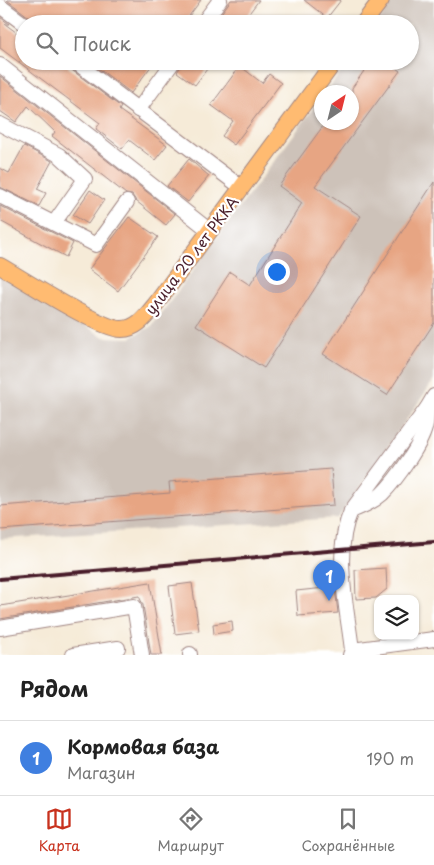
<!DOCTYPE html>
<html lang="ru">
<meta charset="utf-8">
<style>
body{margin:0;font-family:"Playpen Sans",sans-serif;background:#f6f6f6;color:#222}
.controls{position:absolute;right:15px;bottom:15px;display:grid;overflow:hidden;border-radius:10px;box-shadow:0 1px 4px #0004}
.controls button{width:45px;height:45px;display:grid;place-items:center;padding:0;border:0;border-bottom:1px solid #e0e0e0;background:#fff;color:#222;font:25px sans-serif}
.compass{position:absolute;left:314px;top:85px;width:45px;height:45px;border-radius:50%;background:#fff;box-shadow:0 1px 4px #0004;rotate:35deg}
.you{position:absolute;left:276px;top:271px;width:18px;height:18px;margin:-12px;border:4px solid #fff;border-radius:50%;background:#1a73e8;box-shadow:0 0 0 8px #1a73e833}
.badge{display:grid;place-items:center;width:32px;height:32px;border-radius:50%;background:#c8321e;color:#fff;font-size:16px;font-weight:700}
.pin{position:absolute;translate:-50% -41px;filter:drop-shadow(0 1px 2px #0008)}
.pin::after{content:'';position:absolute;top:26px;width:18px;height:15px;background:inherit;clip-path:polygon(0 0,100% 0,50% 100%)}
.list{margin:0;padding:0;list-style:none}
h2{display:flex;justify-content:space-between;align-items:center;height:65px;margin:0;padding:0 20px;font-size:21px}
h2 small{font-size:16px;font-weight:400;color:#767676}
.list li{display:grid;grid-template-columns:32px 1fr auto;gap:15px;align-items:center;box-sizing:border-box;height:75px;padding:0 20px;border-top:1px solid #e0e0e0}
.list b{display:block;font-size:19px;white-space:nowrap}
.list p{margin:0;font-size:16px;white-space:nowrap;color:#767676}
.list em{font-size:16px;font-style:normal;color:#767676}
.icon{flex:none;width:28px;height:28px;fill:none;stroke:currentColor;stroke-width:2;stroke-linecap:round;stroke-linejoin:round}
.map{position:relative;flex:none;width:434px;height:655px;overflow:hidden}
.search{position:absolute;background:#fff;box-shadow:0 1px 4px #0004;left:15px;right:15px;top:15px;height:55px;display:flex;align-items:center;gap:12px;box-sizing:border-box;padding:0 18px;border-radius:28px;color:#767676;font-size:19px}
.sheet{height:140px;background:#fff}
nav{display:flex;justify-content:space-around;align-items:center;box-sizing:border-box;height:70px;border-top:1px solid #e0e0e0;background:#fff;font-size:14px;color:#767676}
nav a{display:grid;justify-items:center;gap:2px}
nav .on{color:#c8321e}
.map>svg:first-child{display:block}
.industrial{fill:#cdc2b9}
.building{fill:#e7a583}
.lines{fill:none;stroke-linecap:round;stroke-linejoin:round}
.minor-casing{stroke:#a08582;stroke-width:16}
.major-casing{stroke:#a08582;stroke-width:18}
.minor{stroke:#fff;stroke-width:14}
.major{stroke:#ffbb71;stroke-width:16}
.rail{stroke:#4a1f2b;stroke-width:4}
.labels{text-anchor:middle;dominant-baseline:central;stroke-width:4.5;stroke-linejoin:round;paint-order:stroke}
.street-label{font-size:15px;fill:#4a1f2b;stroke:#fff}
</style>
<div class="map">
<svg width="434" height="655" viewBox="0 0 434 655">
<rect width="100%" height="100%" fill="#fff"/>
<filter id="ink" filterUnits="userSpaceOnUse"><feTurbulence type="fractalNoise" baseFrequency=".02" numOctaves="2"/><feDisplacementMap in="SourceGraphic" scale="10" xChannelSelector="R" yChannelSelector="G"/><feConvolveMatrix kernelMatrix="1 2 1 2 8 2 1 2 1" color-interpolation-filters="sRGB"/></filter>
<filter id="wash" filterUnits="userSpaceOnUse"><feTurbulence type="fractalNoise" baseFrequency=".0096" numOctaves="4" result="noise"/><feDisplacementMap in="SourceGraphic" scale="20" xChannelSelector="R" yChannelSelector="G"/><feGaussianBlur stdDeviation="1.12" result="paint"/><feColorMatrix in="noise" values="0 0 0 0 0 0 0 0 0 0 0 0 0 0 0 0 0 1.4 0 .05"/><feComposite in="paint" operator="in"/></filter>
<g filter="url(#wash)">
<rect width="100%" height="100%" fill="#f6ebd8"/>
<path class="industrial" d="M394,0H434V380L338,518L0,539V275L104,337L130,338L152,326L321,98L322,122H352V92H326L349,61H410V24H377Z"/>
<g id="blocks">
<g class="building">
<path d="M7,0H201L183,24H33L29,17Z"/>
<path d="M231,0H259L241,24H213Z"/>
<path d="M304,0H341L327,18Z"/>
<path d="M0,17L9,24H5L24,38V61H65L69,68L121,107L119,110L167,145L155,160L129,140L122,149L96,129L100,123L0,48Z"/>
<path d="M89,61H155L131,93Z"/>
<path d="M185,61H213L195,85L177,72Z"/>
<path d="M371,61H386L400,71L315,186L361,216L264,368L196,325L230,272L250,285L302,203L279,186L326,122H352V88Z"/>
<path d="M240,66L262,83L269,74L281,83L234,145L222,136L233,121L211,105Z"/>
<path d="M0,76L175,214L166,225L136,201L132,195L126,194L52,136L55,132L28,106L16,122L0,111Z"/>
<path d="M24,146L52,161L37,189L46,193L39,206L0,187V168L9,173Z"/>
<path d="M189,159L209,176L188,202L167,186Z"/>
<path d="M434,182V323L387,395L323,354Z"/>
<path d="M90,190L104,200L88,224L73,215Z"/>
<path d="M0,206L73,243L66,257L0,221Z"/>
<path d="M129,217L158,237L118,291L89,269Z"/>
<path d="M331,469L334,505L0,530V506L170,493L169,482Z"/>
<path d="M386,568L387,589L376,598L356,599L355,570Z"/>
<path d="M150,582L162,655H151L143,605L139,596L0,619V606Z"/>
<path d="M192,583L199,631L175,634L169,586Z"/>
<path d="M335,587L338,613L298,616L296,591Z"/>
<path d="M232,621L233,631L214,634L213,624Z"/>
</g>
</g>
</g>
<g filter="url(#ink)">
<use href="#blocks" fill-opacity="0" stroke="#a08582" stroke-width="1"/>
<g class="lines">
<defs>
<g id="minor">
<path d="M0,6L24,24"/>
<path d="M202,24L220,0"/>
<path d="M74,61L242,188"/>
<path d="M0,65L210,231"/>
<path d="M138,110L174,61"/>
<path d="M0,124L59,155L85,179L54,223"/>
<path d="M0,196L96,245L127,202"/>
<path d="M351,511C363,506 373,502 382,494C396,480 423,443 426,424C427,419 427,413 427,408"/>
<path d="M0,628L134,606L142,655"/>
<path d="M352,650L434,639"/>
<path d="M73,655L118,648"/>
<path d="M190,655V654"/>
<path d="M350,655L352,650C347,607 333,551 351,511L427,408L434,396"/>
</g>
<g id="major">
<path d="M363,24L381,0"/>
<path d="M0,266C23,279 101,330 122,329C137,329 146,316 155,305L335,61"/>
</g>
</defs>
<use href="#minor" class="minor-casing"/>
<use href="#major" class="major-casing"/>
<use href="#minor" class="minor"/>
<use href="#major" class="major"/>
<path class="rail" d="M0,579L434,542"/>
</g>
</g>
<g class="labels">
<g class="street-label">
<text transform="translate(191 255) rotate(-53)">улица 20 лет РККА</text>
</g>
</g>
</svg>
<div class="controls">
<button><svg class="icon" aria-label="layers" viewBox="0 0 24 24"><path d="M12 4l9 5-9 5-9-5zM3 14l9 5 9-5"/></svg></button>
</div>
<svg class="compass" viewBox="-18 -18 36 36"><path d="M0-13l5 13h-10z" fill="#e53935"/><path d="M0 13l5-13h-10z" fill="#767676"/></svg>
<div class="you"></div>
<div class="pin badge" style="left:329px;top:601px;background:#3f7fe0">1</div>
<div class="search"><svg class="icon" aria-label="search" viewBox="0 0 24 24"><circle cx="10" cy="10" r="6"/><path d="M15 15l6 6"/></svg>Поиск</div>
</div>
<section class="sheet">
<h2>Рядом<small></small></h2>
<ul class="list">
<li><span class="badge" style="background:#3f7fe0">1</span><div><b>Кормовая база</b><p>Магазин</p></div><em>190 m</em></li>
</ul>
</section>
<nav>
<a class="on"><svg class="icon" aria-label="map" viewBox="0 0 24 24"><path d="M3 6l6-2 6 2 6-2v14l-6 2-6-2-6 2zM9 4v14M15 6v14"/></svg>Карта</a>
<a><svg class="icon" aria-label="directions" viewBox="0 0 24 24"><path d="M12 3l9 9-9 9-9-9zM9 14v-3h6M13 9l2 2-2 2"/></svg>Маршрут</a>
<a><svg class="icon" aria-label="saved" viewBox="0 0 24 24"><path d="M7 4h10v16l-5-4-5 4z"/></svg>Сохранённые</a>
</nav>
